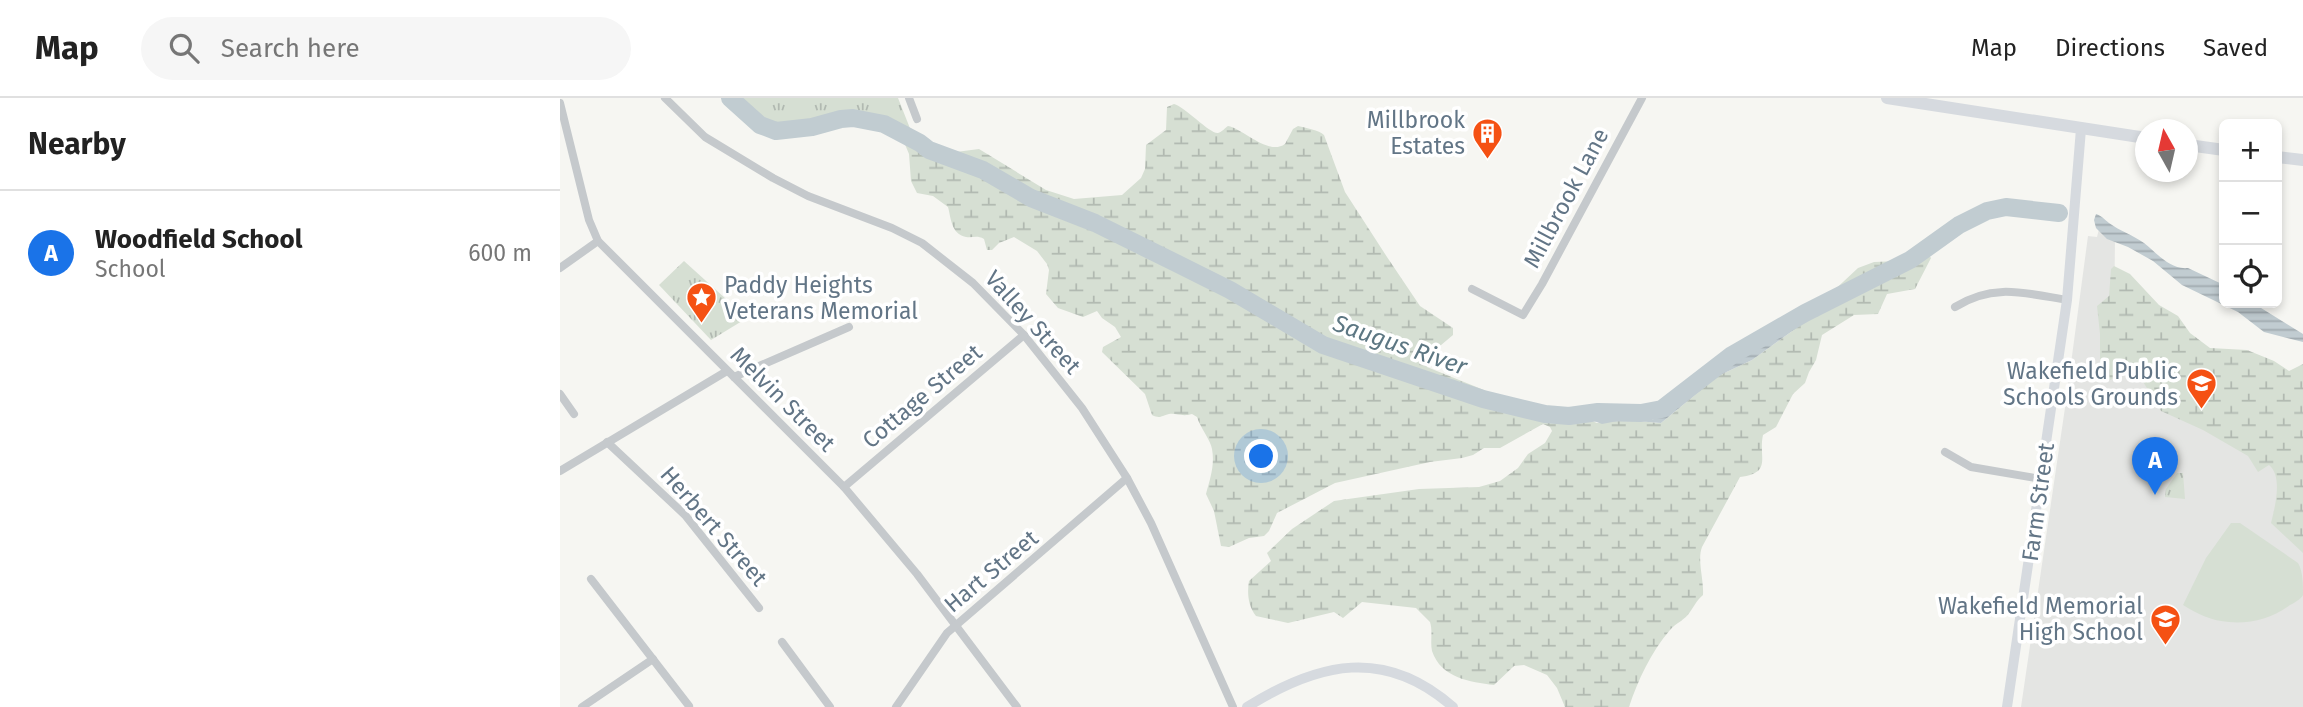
<!DOCTYPE html>
<meta charset="utf-8">
<style>
body{margin:0;font-family:"Fira Sans",sans-serif;background:#f6f6f6;color:#222}
.controls{position:absolute;right:21px;top:21px;display:grid;overflow:hidden;border-radius:10px;box-shadow:0 4px 10px #0003}
.controls button{width:63px;height:63px;display:grid;place-items:center;padding:0;border:0;border-bottom:2px solid #e0e0e0;background:#fff;color:#222;font:35px sans-serif}
.compass{position:absolute;left:1575px;top:21px;width:63px;height:63px;border-radius:50%;background:#fff;box-shadow:0 4px 10px #0003;rotate:352deg}
.you{position:absolute;left:702px;top:359px;width:24px;height:24px;margin:-18px;border:5px solid #fff;border-radius:50%;background:#1a73e8;box-shadow:0 0 0 10px #1a73e833}
.badge{display:grid;place-items:center;width:46px;height:46px;border-radius:50%;background:#1a73e8;color:#fff;font-size:23px;font-weight:700}
.pin{position:absolute;translate:-50% -58px;filter:drop-shadow(0 2px 4px #0008)}
.pin::after{content:'';position:absolute;top:37px;width:24px;height:21px;background:inherit;clip-path:polygon(0 0,100% 0,50% 100%)}
.list{margin:0;padding:0;list-style:none}
h2{display:flex;justify-content:space-between;align-items:center;height:91px;margin:0;padding:0 28px;font-size:30px}
h2 small{font-size:23px;font-weight:400;color:#767676}
.list li{display:grid;grid-template-columns:46px 1fr auto;gap:21px;align-items:center;box-sizing:border-box;height:126px;padding:0 28px;border-top:2px solid #e0e0e0}
.list b{display:block;font-size:26px;white-space:nowrap}
.list p{margin:0;font-size:23px;white-space:nowrap;color:#767676}
.list em{font-size:23px;font-style:normal;color:#767676}
.icon{flex:none;width:38px;height:38px;fill:none;stroke:currentColor;stroke-width:2;stroke-linecap:round;stroke-linejoin:round}
.map{position:relative;flex:none;width:1743px;height:609px;overflow:hidden}
header{display:flex;align-items:center;gap:42px;box-sizing:border-box;height:98px;padding:0 35px;background:#fff;border-bottom:2px solid #e0e0e0}
header strong{font-size:33px}
nav{display:flex;gap:38px;margin-inline-start:auto;font-size:24px}
.search{width:490px;height:63px;background:#f6f6f6;display:flex;align-items:center;gap:18px;box-sizing:border-box;padding:0 24px;border-radius:38px;color:#767676;font-size:26px}
main{display:flex}
aside{flex:1;background:#fff}
.map>svg:first-child{display:block}
.built{fill:#e4e5e3}
.grass{fill:url(#grass-tufts)}
.wetland{fill:url(#wetland-marsh)}
.garden{fill:#d6dfd3}
.water{fill:url(#water-rules)}
.lines{fill:none;stroke-linecap:round;stroke-linejoin:round}
.river{stroke:#c1ccd1;stroke-width:18}
.minor{stroke:#c5c9cc;stroke-width:8}
.secondary{stroke:#d6dadf;stroke-width:10}
.primary{stroke:#d6dadf;stroke-width:12}
.labels{text-anchor:middle;dominant-baseline:central;stroke-width:7;stroke-linejoin:round;paint-order:stroke}
.poi-label{font-size:23px;fill:#627586;stroke:#fff;text-anchor:end}
.street-label{font-size:23px;fill:#627586;stroke:#fff}
.water-label{font-size:24px;font-style:italic;fill:#5d7783;stroke:#fff}
</style>
<header>
<strong>Map</strong>
<div class="search"><svg class="icon" aria-label="search" viewBox="0 0 24 24"><circle cx="10" cy="10" r="6"/><path d="M15 15l6 6"/></svg>Search here</div>
<nav><a>Map</a><a>Directions</a><a>Saved</a></nav>
</header>
<main>
<aside>
<h2>Nearby<small></small></h2>
<ul class="list">
<li><span class="badge">A</span><div><b>Woodfield School</b><p>School</p></div><em>600 m</em></li>
</ul>
</aside>
<div class="map">
<svg width="1743" height="609" viewBox="0 0 1743 609">
<defs>
<pattern id="grass-tufts" width="24" height="20" patternUnits="userSpaceOnUse" patternTransform="scale(1.75)"><rect width="24" height="20" fill="#d6dfd3"/><path d="M3 7l-1-3M5 7V3M7 7l1-3M15 17l-1-3M17 17v-4M19 17l1-3" fill="none" stroke="#b1b9b1"/></pattern>
<pattern id="wetland-marsh" width="20" height="14" patternUnits="userSpaceOnUse" patternTransform="scale(1.75)"><rect width="20" height="14" fill="#d6dfd3"/><path d="M1 5h8M5 5V1M11 12h8M15 12V8" fill="none" stroke="#b1b9b1"/></pattern>
<pattern id="water-rules" width="6" height="5" patternUnits="userSpaceOnUse" patternTransform="scale(1.75)"><rect width="6" height="5" fill="#c1ccd1"/><path d="M0 2.5h6" fill="none" stroke="#a0aaaf"/></pattern>
</defs>
<rect width="100%" height="100%" fill="#f6f6f2"/>
<path class="built" d="M1539,131L1555,142L1554,226L1688,300L1723,396L1743,434V609H1461L1506,303L1528,138L1537,139Z"/>
<g class="grass">
<path d="M170,0H338L355,43C333,28 306,15 278,21C256,26 231,39 208,31C193,26 182,10 170,0Z"/>
<path d="M124,163L187,220L151,242L99,187Z"/>
<path d="M1617,375H1623L1625,401L1605,399L1606,391Z"/>
</g>
<g class="wetland">
<path d="M614,6C625,9 650,36 658,35C662,34 665,30 668,28C684,31 708,58 725,46L733,31L738,28C746,30 759,32 764,37L785,94L827,159L860,208L893,230V237L868,258L867,269L998,322L1006,323L1024,320L1037,325L1063,322L1101,325L1158,278L1192,262L1235,231L1257,213L1268,198L1298,170L1314,164L1339,163L1368,156L1371,160L1355,191L1327,196L1318,216L1294,217L1262,237L1256,262L1249,274L1245,285L1233,296L1216,329L1203,337C1198,359 1213,375 1180,379L1142,449C1137,462 1144,482 1143,497C1136,503 1135,507 1130,514C1125,522 1116,525 1110,532C1091,554 1078,582 1069,609H1005L997,590L987,577L964,567L954,568L934,587C910,584 881,580 872,553C870,544 873,533 870,524L856,510L802,504L783,520L774,514L728,525L696,518C688,508 687,495 689,483L711,463L707,455L732,431L774,403L859,391L919,389L940,383L958,370L968,356L985,345L992,333L990,329L983,326L940,350H924L913,357L902,360L870,364L775,385L717,415L709,433L704,438L689,440L669,449L661,448L654,413L646,396C650,381 655,367 652,351C651,343 640,329 637,319L632,316C622,319 617,315 609,316C601,318 600,321 592,317L585,296L542,254L543,249L561,239L555,229L542,220L537,213L523,219L498,210L486,196L489,172L487,166L477,153L454,139L439,145L432,152H427L424,141C417,137 413,140 406,139C391,136 391,120 388,109L373,98L357,95L351,83L349,56L344,44L348,33L360,40L396,54L419,51L486,92L514,101L562,97L581,80L585,71L586,47L606,32L607,9Z"/>
<path d="M1554,168L1570,176L1599,207L1618,218L1630,235L1650,250L1687,252L1714,263L1729,273L1743,266V455L1711,425C1715,409 1723,378 1709,367L1698,374L1688,358L1643,332L1601,313L1577,274H1569L1550,282L1543,278L1540,272V236L1537,208L1549,198L1551,171Z"/>
</g>
<path class="garden" d="M1671,425H1680L1738,465C1743,473 1743,487 1743,497C1741,501 1734,505 1730,507C1712,520 1691,526 1669,524C1652,523 1637,516 1623,507L1646,460Z"/>
<g class="water">
<path d="M1536,116C1542,118 1544,121 1549,125C1560,133 1573,137 1584,145C1597,155 1610,172 1628,170L1664,187V205H1693L1743,236V244L1704,234L1678,214L1622,187L1593,163L1568,149L1547,141L1536,130L1534,122Z"/>
<path d="M1268,198L1257,213L1235,231L1192,262L1158,278L1101,325L1063,322L1042,326L1029,321L1034,318L1065,317L1092,322L1118,308L1178,257L1255,213Z"/>
</g>
<g class="lines">
<path class="river" d="M170,0L200,27L216,33L252,29L281,21L293,20L324,26L360,45L369,52L423,72L471,100L535,125L618,166L670,192L763,247L923,301L985,316L1009,318L1038,314L1081,315L1102,311L1172,257L1245,215L1350,162L1399,127L1427,113L1446,109L1499,115"/>
<g class="minor">
<path d="M105,0L145,39L213,80L248,98L332,130L362,145L413,185L464,237L522,310L567,380L591,425L673,609"/>
<path d="M349,0L357,21"/>
<path d="M0,5L29,122L38,143L284,389L357,476L457,609"/>
<path d="M0,170L38,143"/>
<path d="M912,191L963,217L982,186L1082,0"/>
<path d="M1395,209C1433,185 1465,195 1507,202"/>
<path d="M174,279L289,229"/>
<path d="M0,296L14,316"/>
<path d="M47,344L125,417L199,510"/>
<path d="M1385,354L1411,369L1481,381"/>
<path d="M0,373L167,273"/>
<path d="M284,389L464,237"/>
<path d="M31,481L129,608"/>
<path d="M222,544L270,609"/>
<path d="M22,609L93,561"/>
<path d="M336,609L387,535L567,380"/>
</g>
<g class="secondary">
<path d="M687,609C759,564 825,549 893,609"/>
<path d="M1447,609L1507,202L1521,31"/>
</g>
<g class="primary">
<path d="M1327,0L1586,40"/>
<path d="M1628,47L1664,52"/>
<path d="M1717,59L1743,62"/>
</g>
</g>
<defs>
<symbol id="building-pin" viewBox="-11 -11 22 30"><path d="M0 17L-7.5 6A9.5 9.5 0 1 1 7.5 6Z" fill="#f55113" stroke="#fff"/><path d="M-4-6H4V6H1V3H-1V6H-4ZM-2.5-4.3h1.7v1.8h-1.7ZM.8-4.3h1.7v1.8H.8ZM-2.5-1h1.7V.8h-1.7ZM.8-1h1.7V.8H.8Z" fill="#fff"/></symbol>
<symbol id="sight-pin" viewBox="-11 -11 22 30"><path d="M0 17L-7.5 6A9.5 9.5 0 1 1 7.5 6Z" fill="#f55113" stroke="#fff"/><path d="M0-6L1.8-2.2L6-1.7L2.9 1.2L3.7 5.4L0 3.3L-3.7 5.4L-2.9 1.2L-6-1.7L-1.8-2.2Z" fill="#fff"/></symbol>
<symbol id="school-pin" viewBox="-11 -11 22 30"><path d="M0 17L-7.5 6A9.5 9.5 0 1 1 7.5 6Z" fill="#f55113" stroke="#fff"/><path d="M0-5L7-2L0 1L-7-2ZM-4 1L0 2.5L4 1V4Q0 6-4 4Z" fill="#fff"/></symbol>
</defs>
<g fill-rule="evenodd">
<use href="#building-pin" x="910" y="18" width="35" height="47"/>
<use href="#sight-pin" x="124" y="182" width="35" height="47"/>
<use href="#school-pin" x="1624" y="268" width="35" height="47"/>
<use href="#school-pin" x="1588" y="504" width="35" height="47"/>
</g>
<g class="labels">
<g class="poi-label">
<text x="905" y="22">Millbrook<tspan x="905" dy="26">Estates</tspan></text>
<text x="164" y="187" text-anchor="start">Paddy Heights<tspan x="164" dy="26">Veterans Memorial</tspan></text>
<text x="1618" y="273">Wakefield Public<tspan x="1618" dy="26">Schools Grounds</tspan></text>
<text x="1583" y="508">Wakefield Memorial<tspan x="1583" dy="26">High School</tspan></text>
</g>
<g class="street-label">
<text transform="translate(1006 100) rotate(-62)">Millbrook Lane</text>
<text transform="translate(473 224) rotate(48)">Valley Street</text>
<text transform="translate(362 298) rotate(-40)">Cottage Street</text>
<text transform="translate(223 301) rotate(45)">Melvin Street</text>
<text transform="translate(1478 404) rotate(-82)">Farm Street</text>
<text transform="translate(154 428) rotate(49)">Herbert Street</text>
<text transform="translate(431 473) rotate(-40)">Hart Street</text>
</g>
<g class="water-label">
<text transform="translate(840 247) rotate(19)">Saugus River</text>
</g>
</g>
</svg>
<div class="controls">
<button>+</button>
<button>−</button>
<button><svg class="icon" aria-label="locate" viewBox="0 0 24 24"><circle cx="12" cy="12" r="6"/><path d="M12 2v4M12 18v4M2 12h4M18 12h4"/></svg></button>
</div>
<svg class="compass" viewBox="-18 -18 36 36"><path d="M0-13l5 13h-10z" fill="#e53935"/><path d="M0 13l5-13h-10z" fill="#767676"/></svg>
<div class="you"></div>
<div class="pin badge" style="left:1595px;top:397px">A</div>
</div>
</main>
